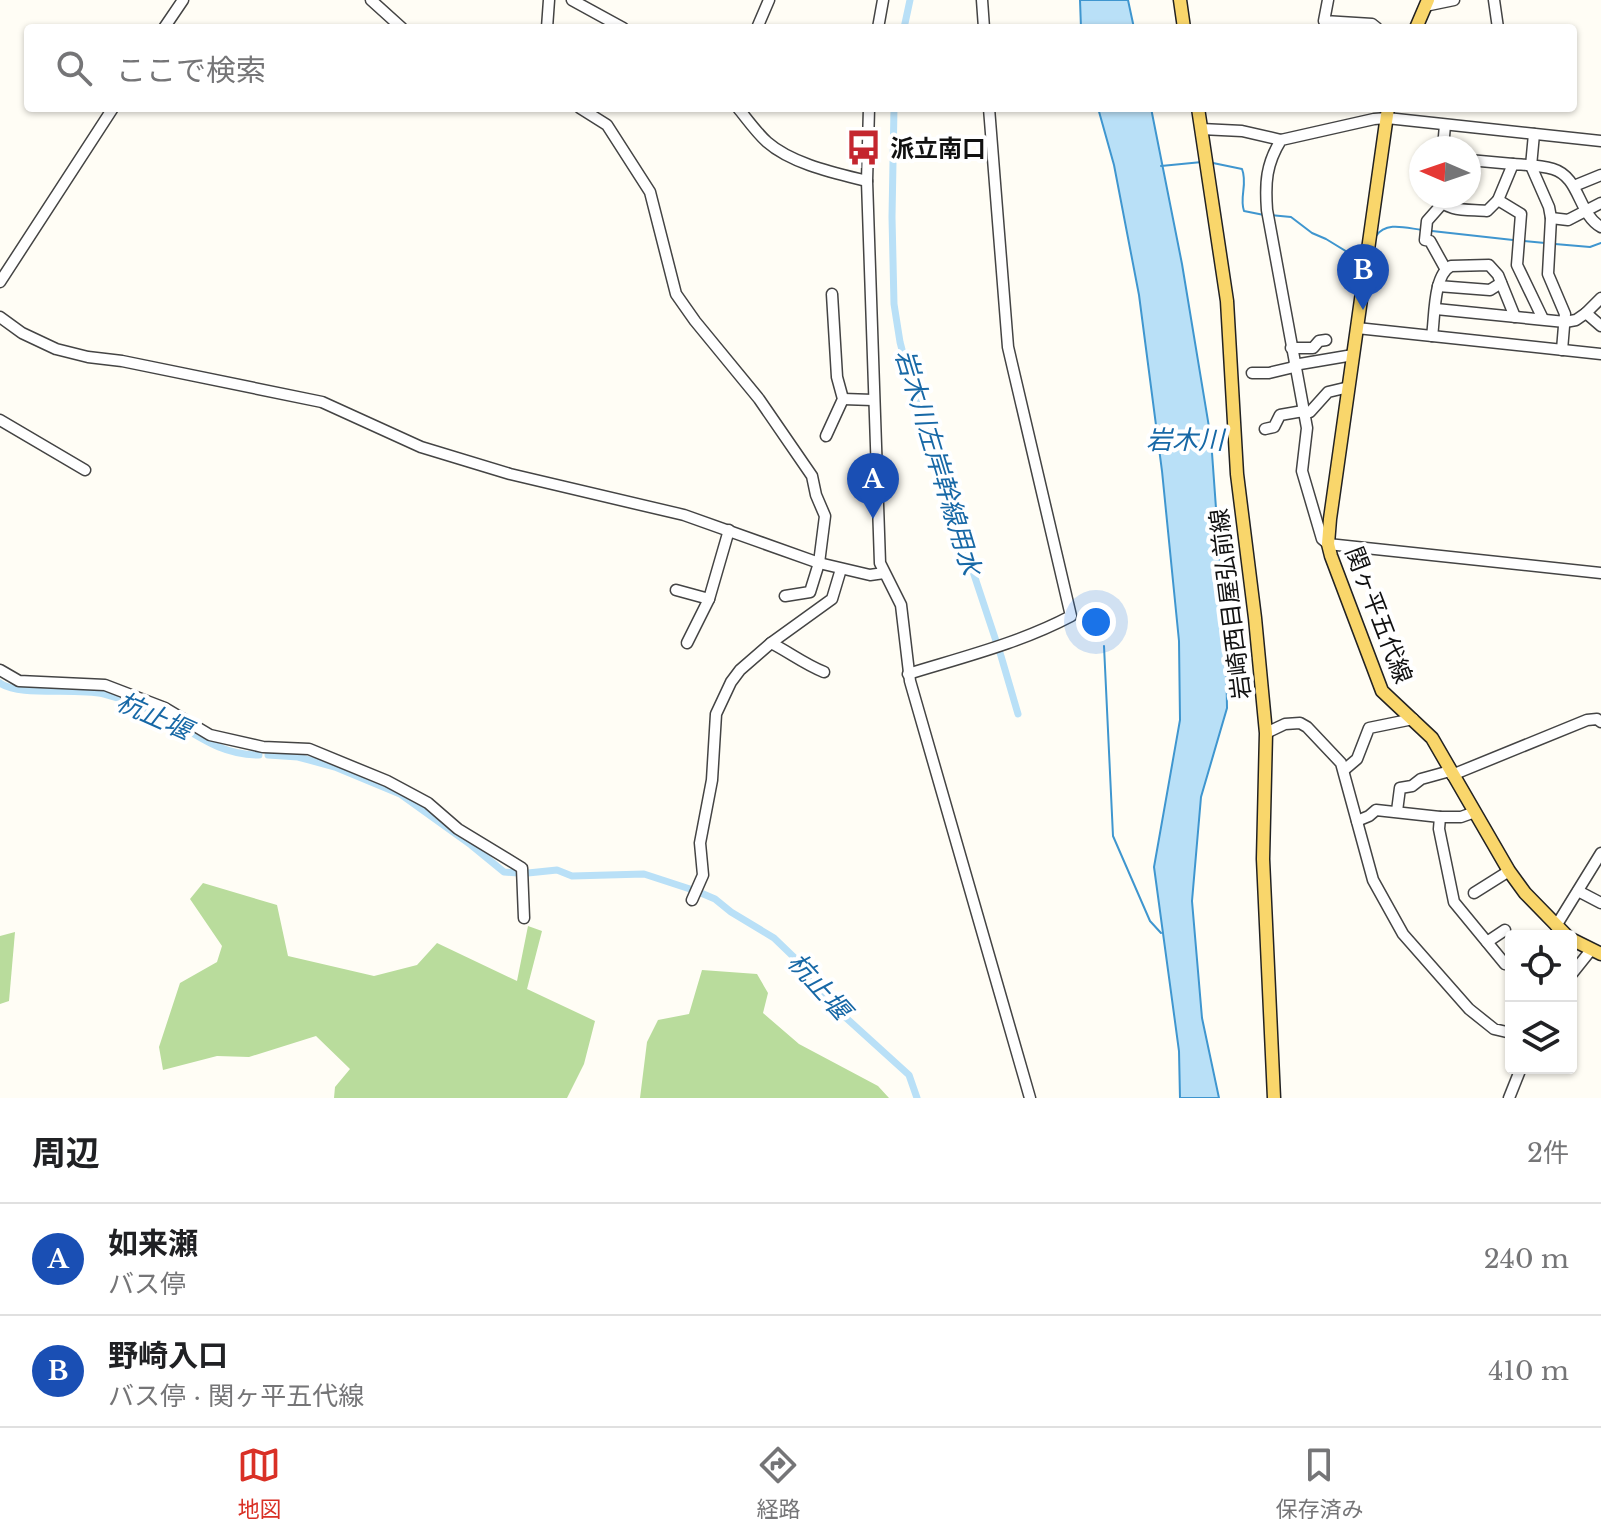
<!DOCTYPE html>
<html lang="ja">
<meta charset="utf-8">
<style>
body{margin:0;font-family:"Libre Baskerville","Noto Sans JP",serif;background:#f2f2f2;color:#202124}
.controls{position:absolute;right:24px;bottom:24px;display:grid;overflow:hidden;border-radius:8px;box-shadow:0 2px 6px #0004}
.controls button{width:72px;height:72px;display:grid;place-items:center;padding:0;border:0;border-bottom:2px solid #e0e0e0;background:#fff;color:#202124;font:40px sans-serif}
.compass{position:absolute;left:1409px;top:136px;width:72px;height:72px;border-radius:50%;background:#fff;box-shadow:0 2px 6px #0004;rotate:272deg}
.you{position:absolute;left:1096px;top:622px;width:28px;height:28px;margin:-20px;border:6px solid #fff;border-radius:50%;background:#1a73e8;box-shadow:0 0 0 12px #1a73e833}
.badge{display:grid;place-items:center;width:52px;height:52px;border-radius:50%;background:#d93025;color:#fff;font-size:26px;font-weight:700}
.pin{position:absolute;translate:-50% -66px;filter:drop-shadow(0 2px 4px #0008)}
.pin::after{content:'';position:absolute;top:42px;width:28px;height:24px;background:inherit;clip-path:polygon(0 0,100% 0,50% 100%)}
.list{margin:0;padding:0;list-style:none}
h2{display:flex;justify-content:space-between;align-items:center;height:104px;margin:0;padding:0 32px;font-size:34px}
h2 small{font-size:26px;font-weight:400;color:#757577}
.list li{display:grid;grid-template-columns:52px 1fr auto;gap:24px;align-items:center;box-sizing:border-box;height:112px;padding:0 32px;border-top:2px solid #e0e0e0}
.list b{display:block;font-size:30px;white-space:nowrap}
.list p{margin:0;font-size:26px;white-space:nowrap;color:#757577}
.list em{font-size:26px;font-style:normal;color:#757577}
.icon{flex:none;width:44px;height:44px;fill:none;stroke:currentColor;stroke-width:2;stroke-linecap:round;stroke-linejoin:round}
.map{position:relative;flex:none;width:1601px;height:1098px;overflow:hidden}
.search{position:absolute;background:#fff;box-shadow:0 2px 6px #0004;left:24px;right:24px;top:24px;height:88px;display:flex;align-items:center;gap:20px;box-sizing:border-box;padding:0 28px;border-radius:8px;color:#757577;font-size:30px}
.sheet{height:328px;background:#fff}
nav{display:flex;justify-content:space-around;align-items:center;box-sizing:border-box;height:112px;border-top:2px solid #e0e0e0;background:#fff;font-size:22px;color:#757577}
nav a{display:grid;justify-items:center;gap:4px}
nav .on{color:#d93025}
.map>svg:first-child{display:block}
.forest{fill:#b9dc9c}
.water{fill:#b9e0f7;stroke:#3f96cf;stroke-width:2}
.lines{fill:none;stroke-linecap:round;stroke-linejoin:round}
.stream{stroke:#3f96cf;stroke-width:2}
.canal{stroke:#b9e0f7;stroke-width:7}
.minor-casing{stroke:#444;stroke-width:13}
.major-casing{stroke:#222;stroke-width:15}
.minor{stroke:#fff;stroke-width:10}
.major{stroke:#f9d66b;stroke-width:12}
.labels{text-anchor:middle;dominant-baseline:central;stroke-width:8;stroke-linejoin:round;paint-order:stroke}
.poi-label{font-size:24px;font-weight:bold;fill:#111;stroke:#fff;text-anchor:start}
.street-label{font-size:24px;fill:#111;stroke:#fff}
.water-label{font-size:26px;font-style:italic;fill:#1768a6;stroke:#fff}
</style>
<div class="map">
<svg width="1601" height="1098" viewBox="0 0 1601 1098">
<rect width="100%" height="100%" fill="#fffdf5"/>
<g class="forest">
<path d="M203,883L277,905L288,956L374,976L417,965L437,943L517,981L528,926L542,931L527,989L595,1021L584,1064L567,1098H334L335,1087L350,1069L316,1036L249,1057L217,1056L163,1070L159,1047L180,983L217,962L222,946L190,899Z"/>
<path d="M15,932L9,1001L0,1004V936Z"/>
<path d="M702,970L757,974L768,993L763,1013L799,1044L878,1086L889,1098H640L647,1042L658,1020L689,1014Z"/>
</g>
<g class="water">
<path d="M1080,0H1128L1134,28H1081Z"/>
<path d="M1098,108H1151L1182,264L1211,439L1226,647L1227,708L1201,797L1192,901L1202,1018L1219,1098H1180L1179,1051L1154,867L1180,720L1179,641L1162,471L1139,295L1114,165Z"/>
</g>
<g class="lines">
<g class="stream">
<path d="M1213,163L1242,169C1248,184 1239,197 1244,211L1264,215"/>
<path d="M1161,166L1202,162"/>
<path d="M1270,215L1291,217L1312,233L1326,239L1362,261"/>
<path d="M1432,231L1513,240"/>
<path d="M1376,236C1386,221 1406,228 1422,230"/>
<path d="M1523,241L1545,243"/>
<path d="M1555,244L1590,247L1601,243"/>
<path d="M1372,263L1375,246"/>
<path d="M1104,646L1113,836L1150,921L1161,933"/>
</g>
<g class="canal">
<path d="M904,28L910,0"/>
<path d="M894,108L892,217L894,304L900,342L912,388L1001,656L1018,714"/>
<path d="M0,683C19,697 75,687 104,694C128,700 157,712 179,725C205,741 226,755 259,755"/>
<path d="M268,755L298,757L335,767L400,794L471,845L504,872L518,873"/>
<path d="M528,873L557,870L572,876L644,874L690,889"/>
<path d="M701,893L715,899L731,912L774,938L801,964L812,987L909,1075L917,1098"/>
</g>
<defs>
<g id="minor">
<path d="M371,0L402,28"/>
<path d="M572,0L623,28"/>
<path d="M982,0L984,28"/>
<path d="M1328,0L1324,21L1372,24L1377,28"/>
<path d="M1494,0L1498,28"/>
<path d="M1425,6L1454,0"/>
<path d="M164,28L183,0"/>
<path d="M547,28L549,0"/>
<path d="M757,28L769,0"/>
<path d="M878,28L883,0"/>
<path d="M580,108L607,125L650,192L676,294L695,321L759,399L812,476L816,495L825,516L819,563L810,592L785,596"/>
<path d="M738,108C747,119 756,132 767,142C792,164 835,173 867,181"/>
<path d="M869,108L867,181L880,563L901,605L910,681L1030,1098"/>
<path d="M1201,129L1242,131L1281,140"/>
<path d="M1534,134L1531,166L1549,207L1551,218L1548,274L1565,314L1562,350"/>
<path d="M1601,141L1387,118L1374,119L1281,140C1266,164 1265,183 1267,210L1307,428L1302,471L1322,539L1328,544L1601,573"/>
<path d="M1443,148L1445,125"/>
<path d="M1469,160L1513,164"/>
<path d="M1574,186L1601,175"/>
<path d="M1438,196C1445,213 1471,209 1487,211L1498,200L1513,164C1526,165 1540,165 1553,169C1580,177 1578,214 1601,227"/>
<path d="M1498,200L1521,214L1517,265L1543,319"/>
<path d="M1442,204L1427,221L1425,240L1430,241L1445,268"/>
<path d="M1551,218L1568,220L1601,203"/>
<path d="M0,282L113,108"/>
<path d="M1438,286L1490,290L1501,283"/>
<path d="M1436,309L1565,322L1576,320L1586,313L1601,326"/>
<path d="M1586,313L1601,298"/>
<path d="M0,317L22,333L56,349L88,357L122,361L322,402L421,447L510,474L684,515L819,563L870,575L884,573"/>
<path d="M1357,328L1601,354"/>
<path d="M1432,336C1435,317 1433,275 1451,266L1489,265L1498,275L1515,317"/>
<path d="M1291,348H1313L1319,341L1326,340"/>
<path d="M1294,365L1353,355"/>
<path d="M1252,373H1269L1294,367"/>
<path d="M843,399L873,400"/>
<path d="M1303,413L1310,412L1328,392L1349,387"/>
<path d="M0,420L85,470"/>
<path d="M1265,429L1274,427L1280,415L1303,411"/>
<path d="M826,436L843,399L837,377L832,294"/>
<path d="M676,590L709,599"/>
<path d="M687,643L709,599L729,530"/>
<path d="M771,643C789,652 804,664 824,672"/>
<path d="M0,670L19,681L105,685L165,708L210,735L263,747L309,749L387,781L428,803L458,829L522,868L524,918"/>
<path d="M908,674C963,657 1020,643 1071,616L1008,347L989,108"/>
<path d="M1266,733L1285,724L1300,723L1307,727L1341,763L1373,880L1403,934L1469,1009L1494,1029L1511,1033"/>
<path d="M1344,770L1357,759L1369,728L1413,719"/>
<path d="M1452,775L1587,720L1597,719L1601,722"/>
<path d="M1397,811L1400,788L1412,786L1421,779L1450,771"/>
<path d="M1475,812L1461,817H1440L1439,829L1454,902L1505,964L1511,960"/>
<path d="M1357,821L1369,816L1376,810L1440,817"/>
<path d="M1578,891L1601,903"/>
<path d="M1474,893L1509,871"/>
<path d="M692,900L703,875L700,843L712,780L716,714L731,682L740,670L771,643L832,599L841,569"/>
<path d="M1556,926L1601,853"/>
<path d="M1487,942L1505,930"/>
<path d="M1571,975L1591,950"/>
<path d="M1509,1098L1521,1068"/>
</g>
<g id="major">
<path d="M1180,0L1184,28"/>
<path d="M1416,28L1428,0"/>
<path d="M1198,108L1227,301L1237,474L1255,618L1266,733L1263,859L1274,1098"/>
<path d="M1388,108L1330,519L1328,544L1331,556L1382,691L1432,738L1509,871L1525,893L1567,936"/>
<path d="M1571,939L1601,954"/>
</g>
</defs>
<use href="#minor" class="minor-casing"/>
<use href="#major" class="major-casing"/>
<use href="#minor" class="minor"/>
<use href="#major" class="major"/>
</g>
<defs>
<symbol id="bus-bare" viewBox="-9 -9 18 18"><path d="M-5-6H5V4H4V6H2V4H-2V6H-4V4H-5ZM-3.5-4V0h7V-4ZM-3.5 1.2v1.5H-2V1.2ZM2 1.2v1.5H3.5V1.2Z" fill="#c4262e" stroke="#fff" stroke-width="2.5" paint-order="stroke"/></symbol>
</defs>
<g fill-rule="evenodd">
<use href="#bus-bare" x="838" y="122" width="51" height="51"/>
</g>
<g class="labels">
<g class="poi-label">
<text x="890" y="148">派立南口</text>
</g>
<g class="street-label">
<text transform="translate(1230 604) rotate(-97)">岩崎西目屋弘前線</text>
<text transform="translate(1379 615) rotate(69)">関ヶ平五代線</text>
</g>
<g class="water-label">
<text x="1185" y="440">岩木川</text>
<text transform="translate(938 462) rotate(73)">岩木川左岸幹線用水</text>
<text transform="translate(154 716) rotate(24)">杭止堰</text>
<text transform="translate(819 986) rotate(48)">杭止堰</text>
</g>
</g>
</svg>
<div class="controls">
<button><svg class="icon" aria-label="locate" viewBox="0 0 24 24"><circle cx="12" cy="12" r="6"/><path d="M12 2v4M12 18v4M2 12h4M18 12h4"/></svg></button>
<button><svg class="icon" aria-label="layers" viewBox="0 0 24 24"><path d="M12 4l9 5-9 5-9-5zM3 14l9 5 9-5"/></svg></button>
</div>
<svg class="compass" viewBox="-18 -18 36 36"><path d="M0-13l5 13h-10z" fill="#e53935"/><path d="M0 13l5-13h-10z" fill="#757577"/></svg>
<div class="you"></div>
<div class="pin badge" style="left:873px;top:519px;background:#1a4fb4">A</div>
<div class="pin badge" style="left:1363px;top:310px;background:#1a4fb4">B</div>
<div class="search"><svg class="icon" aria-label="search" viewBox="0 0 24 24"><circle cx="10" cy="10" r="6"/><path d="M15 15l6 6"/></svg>ここで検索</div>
</div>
<section class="sheet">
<h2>周辺<small>2件</small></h2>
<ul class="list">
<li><span class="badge" style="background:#1a4fb4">A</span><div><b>如来瀬</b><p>バス停</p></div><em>240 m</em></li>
<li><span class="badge" style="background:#1a4fb4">B</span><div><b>野崎入口</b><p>バス停 · 関ヶ平五代線</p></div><em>410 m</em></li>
</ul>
</section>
<nav>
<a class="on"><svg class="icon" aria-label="map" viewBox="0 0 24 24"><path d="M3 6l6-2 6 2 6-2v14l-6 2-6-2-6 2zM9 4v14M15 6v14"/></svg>地図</a>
<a><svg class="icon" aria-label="directions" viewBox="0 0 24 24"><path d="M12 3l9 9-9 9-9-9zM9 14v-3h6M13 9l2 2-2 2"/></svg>経路</a>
<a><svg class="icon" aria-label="saved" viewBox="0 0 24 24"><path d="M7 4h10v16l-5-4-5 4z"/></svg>保存済み</a>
</nav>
